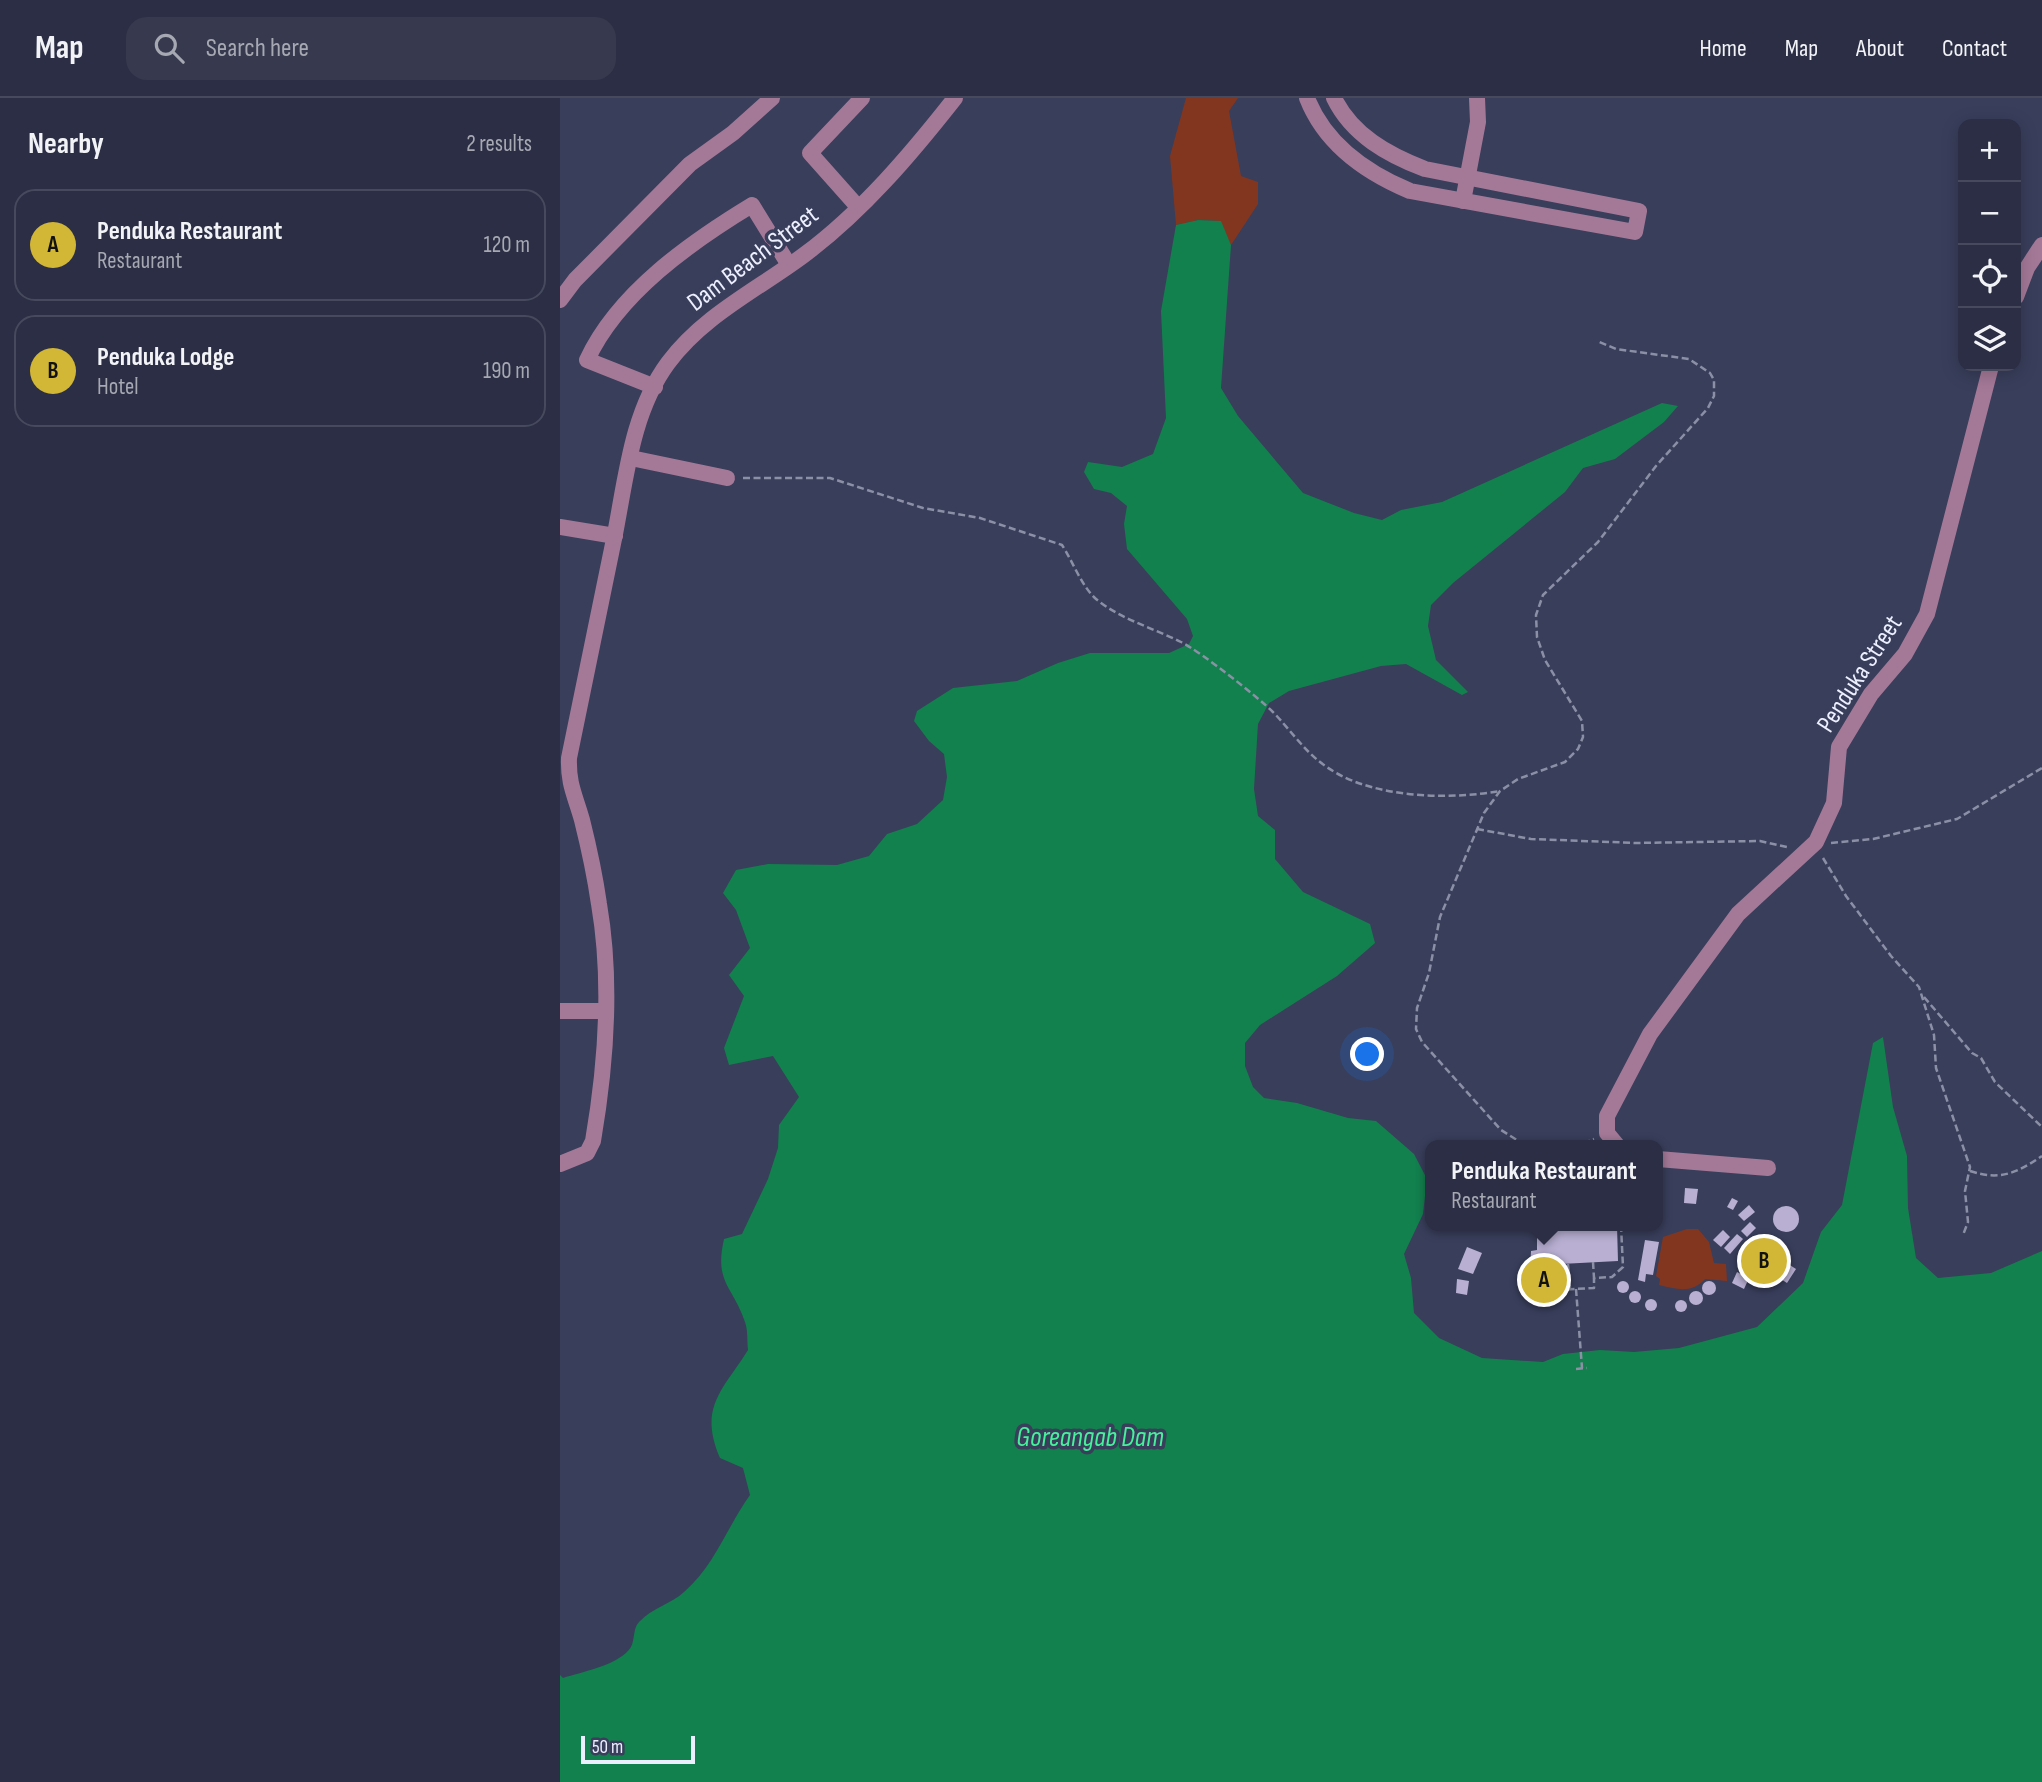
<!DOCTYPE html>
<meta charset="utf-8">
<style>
body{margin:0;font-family:"Sofia Sans Condensed",sans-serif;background:#373a4f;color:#f1f3f6}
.controls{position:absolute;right:21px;top:21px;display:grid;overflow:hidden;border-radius:14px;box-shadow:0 4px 18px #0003}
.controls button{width:63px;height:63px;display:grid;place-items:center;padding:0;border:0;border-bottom:2px solid #474a5d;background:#2b2e44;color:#f1f3f6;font:35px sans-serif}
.scale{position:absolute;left:21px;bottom:18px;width:114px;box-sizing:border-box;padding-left:7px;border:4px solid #eceffe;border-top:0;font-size:19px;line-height:24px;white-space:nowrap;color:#eceffe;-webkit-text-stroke:5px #393e5b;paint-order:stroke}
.you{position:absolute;left:808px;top:957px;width:24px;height:24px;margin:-18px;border:5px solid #fff;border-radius:50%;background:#1a73e8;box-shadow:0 0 0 10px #1a73e833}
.badge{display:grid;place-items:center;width:46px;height:46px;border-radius:50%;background:#d2b736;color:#111;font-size:23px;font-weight:700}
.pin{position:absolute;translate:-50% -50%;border:4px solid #fff;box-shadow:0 2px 7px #0006}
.popup{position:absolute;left:865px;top:1042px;width:238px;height:91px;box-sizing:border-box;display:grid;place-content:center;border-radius:14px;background:#2b2e44;filter:drop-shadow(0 2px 5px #0005);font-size:23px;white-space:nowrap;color:#a6a8b2}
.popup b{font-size:26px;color:#f1f3f6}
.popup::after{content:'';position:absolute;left:50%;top:100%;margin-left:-14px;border:14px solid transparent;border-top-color:#2b2e44}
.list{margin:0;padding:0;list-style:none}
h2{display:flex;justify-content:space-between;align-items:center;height:91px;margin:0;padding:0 28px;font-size:30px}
h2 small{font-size:23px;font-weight:400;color:#a6a8b2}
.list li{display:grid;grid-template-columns:46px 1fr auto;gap:21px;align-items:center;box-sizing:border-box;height:112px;margin:0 14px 14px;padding:0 14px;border:2px solid #474a5d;border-radius:21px}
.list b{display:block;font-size:26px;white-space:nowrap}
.list p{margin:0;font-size:23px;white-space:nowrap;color:#a6a8b2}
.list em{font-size:23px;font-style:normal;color:#a6a8b2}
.icon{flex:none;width:38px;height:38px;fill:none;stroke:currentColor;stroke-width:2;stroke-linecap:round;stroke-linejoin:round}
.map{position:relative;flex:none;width:1482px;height:1684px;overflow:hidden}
header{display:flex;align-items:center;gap:42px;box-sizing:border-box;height:98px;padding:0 35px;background:#2b2e44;border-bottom:2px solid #474a5d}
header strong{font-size:33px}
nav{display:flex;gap:38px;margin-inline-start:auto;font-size:24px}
.search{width:490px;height:63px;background:#373a4f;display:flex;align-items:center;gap:18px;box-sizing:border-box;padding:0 24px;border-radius:21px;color:#a6a8b2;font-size:26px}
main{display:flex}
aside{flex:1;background:#2b2e44}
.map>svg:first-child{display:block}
.green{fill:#823620}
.water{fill:#12814e}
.building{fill:#b8afd2}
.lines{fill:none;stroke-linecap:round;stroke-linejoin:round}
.path{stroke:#8c90a6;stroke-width:2.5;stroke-dasharray:7 3.5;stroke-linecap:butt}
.minor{stroke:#a47998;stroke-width:16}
.labels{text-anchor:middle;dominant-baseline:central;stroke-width:7;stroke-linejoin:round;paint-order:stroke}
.street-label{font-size:26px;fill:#eceffe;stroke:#393e5b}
.water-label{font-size:28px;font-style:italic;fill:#46f19c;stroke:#393e5b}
</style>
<header>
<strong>Map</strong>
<div class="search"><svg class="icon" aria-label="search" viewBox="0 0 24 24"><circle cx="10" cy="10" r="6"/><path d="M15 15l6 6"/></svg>Search here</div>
<nav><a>Home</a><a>Map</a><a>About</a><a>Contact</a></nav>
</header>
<main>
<aside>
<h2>Nearby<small>2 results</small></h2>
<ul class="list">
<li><span class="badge">A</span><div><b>Penduka Restaurant</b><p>Restaurant</p></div><em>120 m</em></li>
<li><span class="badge">B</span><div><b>Penduka Lodge</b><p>Hotel</p></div><em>190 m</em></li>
</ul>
</aside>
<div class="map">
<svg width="1482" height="1684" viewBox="0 0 1482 1684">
<rect width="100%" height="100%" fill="#393e5b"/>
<g class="green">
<path d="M626,0H678L669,13L681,78L698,84V106L671,147L660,123L638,122L616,127L610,58Z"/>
<path d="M1127,1131H1138L1149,1144L1154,1165L1166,1166L1167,1183L1145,1181C1132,1196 1116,1191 1099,1187L1100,1181L1096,1178L1103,1139Z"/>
</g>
<path class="water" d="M638,122L661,123L671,147L661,290L678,318L743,395L794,415L822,422L841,412L882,404L1102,305L1118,308L1104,324L1055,361L1023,370L1005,394L893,485L871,507L868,528L876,562L908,594L902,597L846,566L821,568L729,593L709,605L698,626L694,691L698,718L715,732V761L743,794L810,826L815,845L777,878L700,927L685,945V968L693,989L704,1000L737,1005L788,1020L816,1023L854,1056L867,1081L863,1116L844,1156L851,1180L854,1215L879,1240L922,1260L983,1264L1003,1256L1040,1252L1074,1254L1119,1250L1197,1229L1243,1185L1261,1134L1282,1107L1313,945L1323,939L1333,1009L1347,1058L1348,1110L1356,1160L1378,1180L1431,1175L1482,1153V1684H0V1577L3,1580C21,1574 60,1567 71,1549C75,1541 73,1530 79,1524C92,1510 111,1506 124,1494C155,1467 167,1429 190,1397L183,1370L160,1360C138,1309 163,1292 188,1252C187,1243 188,1232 185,1224C173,1188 154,1185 164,1141L182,1136L208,1081L218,1050L219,1027L239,999L213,958L169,967L164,950L184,898L169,877L190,850L176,812L163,795L176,772L208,766L277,767L309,758L327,736L357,726L383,702L387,679L384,656L369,643L354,623L357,613L393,590L457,583L498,565L530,555H609L629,546L633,538L627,521L567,451L564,426L567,408L551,395L534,391L524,374L528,364L562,369L593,356L606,320L601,213L616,127Z"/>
<g class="building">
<path d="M1125,1090L1138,1091L1136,1106L1124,1105Z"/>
<path d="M1172,1100L1178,1103L1173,1112L1167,1109Z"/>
<path d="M1189,1107L1195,1114L1184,1123L1178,1117Z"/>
<circle cx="1226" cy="1121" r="13"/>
<path d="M1190,1124L1196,1130L1187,1139L1181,1133Z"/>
<path d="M977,1128H1057L1058,1163L1001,1166V1185L990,1205L977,1206L969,1191L971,1153L977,1152Z"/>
<path d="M1163,1132L1170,1139L1161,1149L1153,1142Z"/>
<path d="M1177,1136L1183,1141L1170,1156L1164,1150Z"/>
<path d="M1193,1138L1199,1144L1190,1154L1183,1148Z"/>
<path d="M1085,1142L1099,1144L1093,1177L1086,1176L1085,1184L1078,1182Z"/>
<path d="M907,1149L922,1155L913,1176L898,1171Z"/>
<path d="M1203,1150L1236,1171L1227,1185L1194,1164Z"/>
<path d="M1177,1174L1189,1180L1184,1191L1172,1185Z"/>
<path d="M897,1181L909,1183L907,1197L896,1195Z"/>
<circle cx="1063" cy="1189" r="6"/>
<circle cx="1149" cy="1190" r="7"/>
<circle cx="1075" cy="1199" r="6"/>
<circle cx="1136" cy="1200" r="7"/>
<circle cx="1091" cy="1207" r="6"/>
<circle cx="1121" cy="1208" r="6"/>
</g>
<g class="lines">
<g class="path">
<path d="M183,380H270L363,410L420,420L502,447C512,462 522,489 536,501C560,521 593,530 621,544C641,554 698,599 714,615C742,645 752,666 793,683C837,700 895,701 940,693"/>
<path d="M917,731L971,741L1076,745L1200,743L1227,749"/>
<path d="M1271,745L1313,741L1397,721L1482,670"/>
<path d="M1263,760L1286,798L1331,858L1359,889L1374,937L1376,970L1410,1069L1405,1093L1408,1124L1403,1137"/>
<path d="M1364,899L1412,955L1421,960L1435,984L1482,1029"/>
<path d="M965,1047L941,1032L862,944L856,931L857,910L869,875L880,819L924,715L940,693L958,681L1005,664L1018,651L1023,639L1022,623L985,562L977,539L976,517L983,497L1038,444L1096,368L1148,310L1154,298V282L1150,275L1129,261L1056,251L1037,243"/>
<path d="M971,1047L1022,1046L1034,1041"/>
<path d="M1410,1073C1440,1083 1457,1075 1482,1058"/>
<path d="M1033,1164L1034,1180L1052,1179L1063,1169L1061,1128"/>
<path d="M1008,1166L1010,1190"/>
<path d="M1016,1191L1022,1270"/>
<path d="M997,1192L1034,1190V1180"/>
<path d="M1016,1271L1027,1270"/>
</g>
<g class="minor">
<path d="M747,0C765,46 807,75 850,93L1075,134L1079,113L865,71C828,57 792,37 774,0"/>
<path d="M903,103L918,24L917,0"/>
<path d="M298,109L250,55L302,0"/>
<path d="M1456,199L1467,170L1482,147"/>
<path d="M0,202L15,182L130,66L173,35L212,0"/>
<path d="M95,289L27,262C58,195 131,144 192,107L229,167"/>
<path d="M71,360L167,380"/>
<path d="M0,429L55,438"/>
<path d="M0,913H44"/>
<path d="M1057,1047L1047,1035V1018L1090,936L1178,816L1256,744L1274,705L1279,649L1311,596L1345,556L1367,516L1431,268"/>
<path d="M1098,1061L1208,1070"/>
<path d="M0,1066L27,1055L33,1043C46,967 52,882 39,806C35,778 29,750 22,722C15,697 8,686 9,660C24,587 39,514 54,441C66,382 71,315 108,265C144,217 197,192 244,157C302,114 351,56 395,0"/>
</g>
</g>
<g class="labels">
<g class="street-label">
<text transform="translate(193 161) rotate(-37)">Dam Beach Street</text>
<text transform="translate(1300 576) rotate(-57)">Penduka Street</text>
</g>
<g class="water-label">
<text x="530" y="1339">Goreangab Dam</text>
</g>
</g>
</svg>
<div class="controls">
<button>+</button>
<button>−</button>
<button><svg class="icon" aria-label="locate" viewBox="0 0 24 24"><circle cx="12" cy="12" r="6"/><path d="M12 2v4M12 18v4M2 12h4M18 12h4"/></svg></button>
<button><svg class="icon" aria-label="layers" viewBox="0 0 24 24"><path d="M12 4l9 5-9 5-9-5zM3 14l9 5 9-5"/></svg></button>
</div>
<div class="scale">50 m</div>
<div class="you"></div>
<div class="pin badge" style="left:984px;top:1182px">A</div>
<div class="popup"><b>Penduka Restaurant</b>Restaurant</div>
<div class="pin badge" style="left:1204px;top:1163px">B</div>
</div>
</main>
